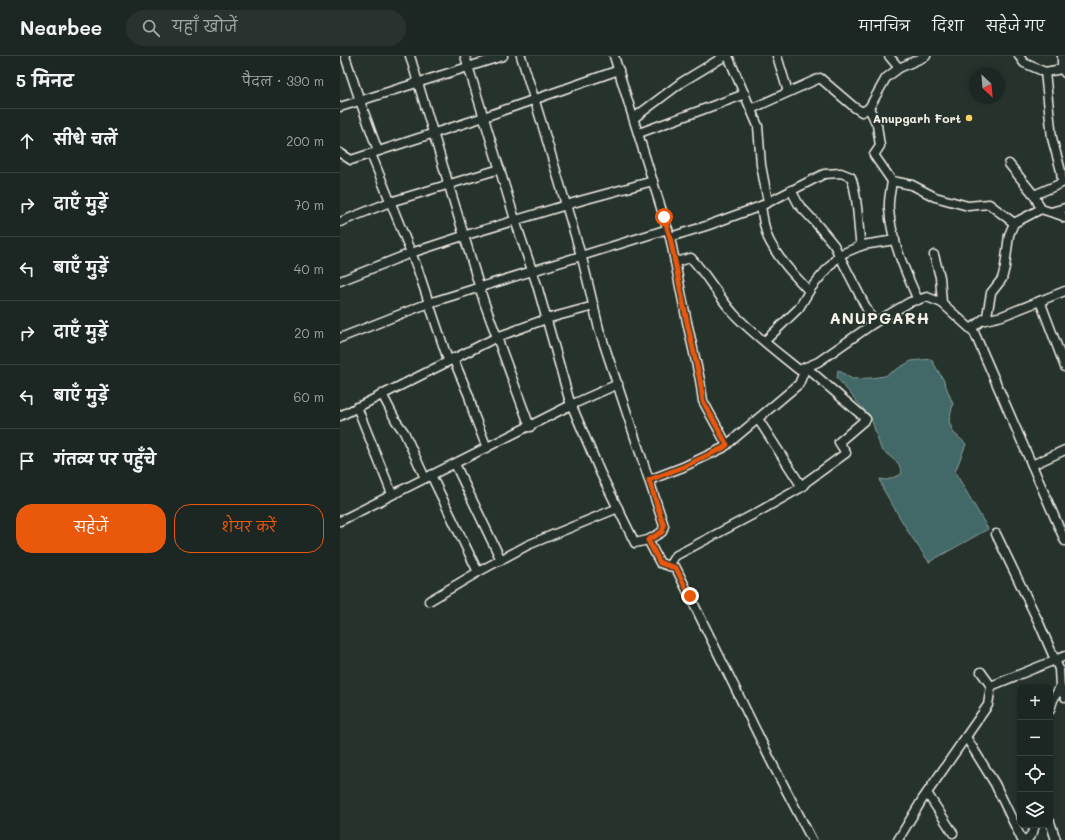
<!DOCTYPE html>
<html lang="hi">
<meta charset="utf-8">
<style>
body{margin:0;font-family:Mali,"Playpen Sans Deva",sans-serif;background:#29322f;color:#f1f3f6}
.controls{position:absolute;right:12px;bottom:12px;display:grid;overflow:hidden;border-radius:8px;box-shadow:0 2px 6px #0003}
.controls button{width:36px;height:36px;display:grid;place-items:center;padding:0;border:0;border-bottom:1px solid #3a4340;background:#1c2622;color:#f1f3f6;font:20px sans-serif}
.compass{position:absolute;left:629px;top:12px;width:36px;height:36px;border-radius:50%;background:#1c2622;box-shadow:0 2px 6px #0003;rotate:154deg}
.stop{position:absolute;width:12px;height:12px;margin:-9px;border:3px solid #ea580c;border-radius:50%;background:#fff}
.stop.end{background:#ea580c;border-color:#fff;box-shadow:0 1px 4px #0008}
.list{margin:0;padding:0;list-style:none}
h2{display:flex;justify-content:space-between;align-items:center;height:52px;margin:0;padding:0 16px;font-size:17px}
h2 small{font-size:13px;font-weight:400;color:#a0a5a5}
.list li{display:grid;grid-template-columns:26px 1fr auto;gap:12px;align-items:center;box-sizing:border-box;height:64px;padding:0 16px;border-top:1px solid #3a4340}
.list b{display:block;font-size:15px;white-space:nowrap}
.list em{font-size:13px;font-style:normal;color:#a0a5a5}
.actions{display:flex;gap:8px;padding:12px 16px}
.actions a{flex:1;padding:9px 0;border:1px solid #ea580c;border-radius:16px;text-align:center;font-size:14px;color:#ea580c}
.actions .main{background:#ea580c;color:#fff}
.icon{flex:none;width:22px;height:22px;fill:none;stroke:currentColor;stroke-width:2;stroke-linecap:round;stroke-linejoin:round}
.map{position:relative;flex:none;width:725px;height:784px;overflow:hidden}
header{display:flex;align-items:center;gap:24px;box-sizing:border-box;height:56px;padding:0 20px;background:#1c2622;border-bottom:1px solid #3a4340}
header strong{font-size:19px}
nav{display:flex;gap:22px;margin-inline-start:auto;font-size:14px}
.search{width:280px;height:36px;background:#29322f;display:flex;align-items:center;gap:10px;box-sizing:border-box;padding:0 14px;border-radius:22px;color:#a0a5a5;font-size:15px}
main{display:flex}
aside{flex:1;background:#1c2622}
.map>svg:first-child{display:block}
.water{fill:#436768;stroke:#8a9e9b}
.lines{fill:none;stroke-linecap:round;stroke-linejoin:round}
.minor-casing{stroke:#f4f1e8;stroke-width:11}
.minor{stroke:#26332d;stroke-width:8}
.route{stroke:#ea580c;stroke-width:5}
.poi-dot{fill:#ffd166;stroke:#26332d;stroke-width:1.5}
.labels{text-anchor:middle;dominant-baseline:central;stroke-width:3.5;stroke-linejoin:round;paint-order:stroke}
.poi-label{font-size:12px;font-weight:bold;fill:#f4f1e8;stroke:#26332d;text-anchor:end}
.district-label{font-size:16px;font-weight:bold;letter-spacing:1px;fill:#f4f1e8;stroke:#26332d}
</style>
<header>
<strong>Nearbee</strong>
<div class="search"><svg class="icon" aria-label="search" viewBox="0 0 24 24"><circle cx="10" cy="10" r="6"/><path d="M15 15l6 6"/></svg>यहाँ खोजें</div>
<nav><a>मानचित्र</a><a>दिशा</a><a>सहेजे गए</a></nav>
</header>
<main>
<aside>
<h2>5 मिनट<small>पैदल · 390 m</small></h2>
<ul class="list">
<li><svg class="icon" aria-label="ahead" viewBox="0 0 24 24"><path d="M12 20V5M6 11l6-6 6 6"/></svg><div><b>सीधे चलें</b></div><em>200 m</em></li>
<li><svg class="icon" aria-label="right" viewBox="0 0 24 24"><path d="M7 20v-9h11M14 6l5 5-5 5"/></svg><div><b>दाएँ मुड़ें</b></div><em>70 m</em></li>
<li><svg class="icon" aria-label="left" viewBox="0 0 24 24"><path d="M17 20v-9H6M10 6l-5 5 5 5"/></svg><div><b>बाएँ मुड़ें</b></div><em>40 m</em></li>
<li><svg class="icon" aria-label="right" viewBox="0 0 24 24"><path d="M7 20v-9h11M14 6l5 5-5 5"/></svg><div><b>दाएँ मुड़ें</b></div><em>20 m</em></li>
<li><svg class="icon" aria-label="left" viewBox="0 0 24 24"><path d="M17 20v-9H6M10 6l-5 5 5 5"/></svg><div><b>बाएँ मुड़ें</b></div><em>60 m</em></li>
<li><svg class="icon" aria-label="arrive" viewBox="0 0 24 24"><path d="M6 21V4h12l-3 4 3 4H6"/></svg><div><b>गंतव्य पर पहुँचे</b></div></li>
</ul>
<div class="actions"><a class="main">सहेजें</a><a>शेयर करें</a></div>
</aside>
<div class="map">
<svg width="725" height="784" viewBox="0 0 725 784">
<rect width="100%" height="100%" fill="#26332d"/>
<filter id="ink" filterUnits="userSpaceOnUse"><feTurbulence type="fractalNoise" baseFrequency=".025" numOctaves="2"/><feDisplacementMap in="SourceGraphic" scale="8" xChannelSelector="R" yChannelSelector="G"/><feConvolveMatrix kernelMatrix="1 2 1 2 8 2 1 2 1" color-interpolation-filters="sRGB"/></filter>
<g filter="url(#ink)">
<path class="water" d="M591,303L603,323L613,348L609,365L613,376L626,388L615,416L648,473L589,506L569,477L543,433L540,423L547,424L562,418L559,408L541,393L531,362L497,322L498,314L512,323L531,322L545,320L571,305Z"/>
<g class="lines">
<defs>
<g id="minor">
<path d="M5,0L20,45L38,95"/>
<path d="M70,0L144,246L190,371"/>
<path d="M125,0L177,170L197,229L229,343L260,416L295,487L308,484"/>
<path d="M181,0L202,68L243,206L259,273L309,424L343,411L383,392L459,328L466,311L526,363L499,386L506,397L466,426L462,431L418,456L335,500L329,510"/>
<path d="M274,0L330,181L347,266L360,324L363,345L387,389"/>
<path d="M388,0L418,70L421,109L428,146"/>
<path d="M437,0L448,36"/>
<path d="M549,0L559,12"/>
<path d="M586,0L559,12L546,22L529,52L537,69L540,90L534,99L552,125L572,129L595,141L628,150L649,148L674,167"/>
<path d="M679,0L684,7L705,16L722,13L725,17"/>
<path d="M722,13V0"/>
<path d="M0,51L163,0"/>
<path d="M411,53L480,22L514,51L522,56L529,52"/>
<path d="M294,62L342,26L385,0"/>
<path d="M299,77L405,38"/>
<path d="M0,97L11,104L144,61L279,14"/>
<path d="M31,98L78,214L108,304"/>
<path d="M669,108L694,139"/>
<path d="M552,125C551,134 548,144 549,153C551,184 565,215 578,244"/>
<path d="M451,134L459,149L475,166L494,189L534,267"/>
<path d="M421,150C423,161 424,176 430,186C440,205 455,220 469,235"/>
<path d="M701,153L694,139L722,127L721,115L712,82L705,16"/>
<path d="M711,156L725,152"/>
<path d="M0,166L50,146L160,113"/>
<path d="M330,181L366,170L421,150L484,118L501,117L511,121C519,143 517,167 521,190"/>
<path d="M594,199L600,221L602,247"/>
<path d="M335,206L351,202C367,219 378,240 394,258C413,278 437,296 459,314L478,306L534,267L570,246L587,241L602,247L634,276L725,485"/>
<path d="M0,225L71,197L123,180L243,144L313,125"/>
<path d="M700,245L725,311"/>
<path d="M641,265L662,260L725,235"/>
<path d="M631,273L647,260L651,237L662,223L665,211L669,179L674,167L701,153L723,160L725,162"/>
<path d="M0,282L89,247L328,173"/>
<path d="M425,285L459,252L471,232L499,199L523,189L555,184"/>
<path d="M113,302L129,340L134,359L147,392"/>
<path d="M42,338L56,365L64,376L85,422"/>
<path d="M17,351L52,438"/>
<path d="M0,360L157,281L206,263L254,250"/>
<path d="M418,363L462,431"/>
<path d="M115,408L161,504"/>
<path d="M692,409L725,394"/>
<path d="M91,419L138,516"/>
<path d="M309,424L324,470L322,476L308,484L320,507L336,512L432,707L472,784"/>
<path d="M0,465L231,349L278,328"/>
<path d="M656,478L699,567L719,613L720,631L713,644L710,654"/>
<path d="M89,545L138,516L188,489L278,452"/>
<path d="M651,630L725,600"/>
<path d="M720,631L725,641"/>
<path d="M626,681L655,728L682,784"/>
<path d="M587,737L613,777"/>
<path d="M710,766L716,784"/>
<path d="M558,784L582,744L648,649L651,630L641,616"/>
<path d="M687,784L693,776L695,769"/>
</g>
</defs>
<use href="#minor" class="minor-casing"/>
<use href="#minor" class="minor"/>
</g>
</g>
<g class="lines" filter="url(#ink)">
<path class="route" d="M324,161L330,181L347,266L360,324L363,345L387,389L383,392L343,411L309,424L324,470L322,476L308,484L320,507L336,512L350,540"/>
</g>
<circle class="poi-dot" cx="629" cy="62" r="4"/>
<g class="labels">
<g class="poi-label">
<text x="621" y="62">Anupgarh Fort</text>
</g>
<g class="district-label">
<text x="540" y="261">ANUPGARH</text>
</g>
</g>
</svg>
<div class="controls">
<button>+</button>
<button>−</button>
<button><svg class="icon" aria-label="locate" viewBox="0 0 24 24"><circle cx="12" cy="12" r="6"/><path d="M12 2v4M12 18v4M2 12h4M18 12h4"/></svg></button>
<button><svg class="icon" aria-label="layers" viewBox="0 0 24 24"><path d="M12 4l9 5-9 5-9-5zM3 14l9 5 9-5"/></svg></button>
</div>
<svg class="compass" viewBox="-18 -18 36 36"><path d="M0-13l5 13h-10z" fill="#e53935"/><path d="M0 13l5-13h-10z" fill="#a0a5a5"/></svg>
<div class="stop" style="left:324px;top:161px"></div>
<div class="stop end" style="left:350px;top:540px"></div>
</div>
</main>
